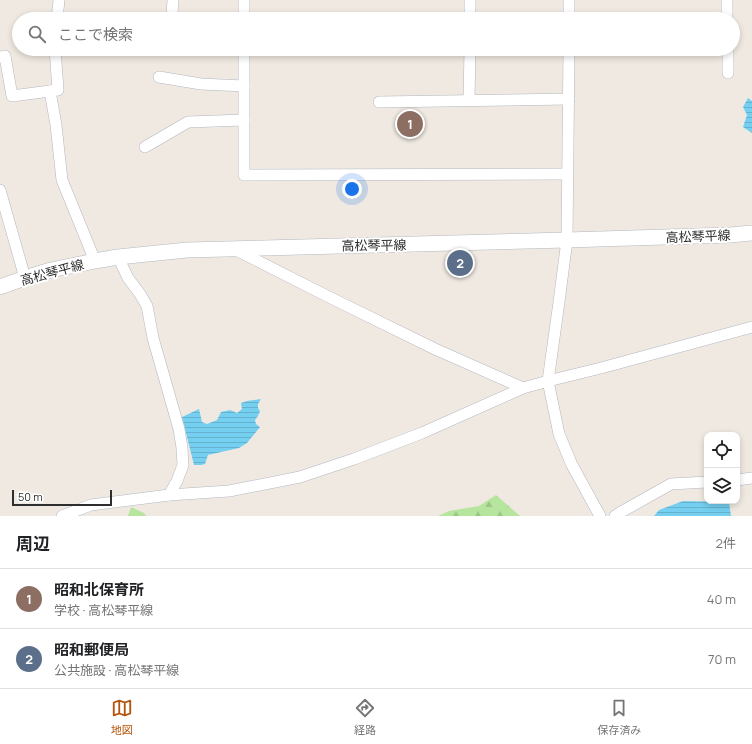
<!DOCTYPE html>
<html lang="ja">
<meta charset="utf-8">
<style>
body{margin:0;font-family:Manrope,"Noto Sans JP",sans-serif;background:#f2f2f2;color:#202124}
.controls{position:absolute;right:12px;bottom:12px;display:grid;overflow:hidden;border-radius:8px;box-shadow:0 2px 6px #0003}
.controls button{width:36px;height:36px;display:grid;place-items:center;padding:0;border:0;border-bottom:1px solid #e0e0e0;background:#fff;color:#202124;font:20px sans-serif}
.scale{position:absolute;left:12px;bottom:10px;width:100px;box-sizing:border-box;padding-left:4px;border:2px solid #2e2e2e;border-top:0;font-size:11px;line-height:14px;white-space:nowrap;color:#2e2e2e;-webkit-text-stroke:3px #fff;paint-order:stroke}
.you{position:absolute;left:352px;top:189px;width:14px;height:14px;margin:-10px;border:3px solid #fff;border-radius:50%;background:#1a73e8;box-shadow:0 0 0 6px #1a73e833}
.badge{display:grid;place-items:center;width:26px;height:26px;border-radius:50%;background:#b45309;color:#fff;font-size:13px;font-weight:700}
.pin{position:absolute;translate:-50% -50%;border:2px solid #fff;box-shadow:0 1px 4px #0006}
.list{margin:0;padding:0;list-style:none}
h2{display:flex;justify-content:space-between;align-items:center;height:52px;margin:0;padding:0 16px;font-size:17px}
h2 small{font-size:13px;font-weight:400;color:#757577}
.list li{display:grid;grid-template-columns:26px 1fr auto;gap:12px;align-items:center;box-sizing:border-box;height:60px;padding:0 16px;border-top:1px solid #e0e0e0}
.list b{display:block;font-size:15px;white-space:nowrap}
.list p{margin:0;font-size:13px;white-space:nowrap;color:#757577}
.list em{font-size:13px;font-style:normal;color:#757577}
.icon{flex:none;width:22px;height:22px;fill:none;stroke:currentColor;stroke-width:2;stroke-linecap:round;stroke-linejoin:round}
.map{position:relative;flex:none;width:752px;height:516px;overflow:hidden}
.search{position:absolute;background:#fff;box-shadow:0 2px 6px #0003;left:12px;right:12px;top:12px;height:44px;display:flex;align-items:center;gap:10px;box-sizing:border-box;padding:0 14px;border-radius:22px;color:#757577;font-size:15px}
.sheet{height:172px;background:#fff}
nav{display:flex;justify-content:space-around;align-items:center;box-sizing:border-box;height:56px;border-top:1px solid #e0e0e0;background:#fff;font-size:11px;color:#757577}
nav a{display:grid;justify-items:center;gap:2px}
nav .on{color:#b45309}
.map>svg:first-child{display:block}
.forest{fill:url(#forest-firs)}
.water{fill:url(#water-rules)}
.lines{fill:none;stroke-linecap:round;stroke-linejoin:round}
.street-casing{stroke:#b4b7c1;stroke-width:12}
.secondary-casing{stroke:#b4b7c1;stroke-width:16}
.street{stroke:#fff;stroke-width:11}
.secondary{stroke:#fff;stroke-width:15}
.labels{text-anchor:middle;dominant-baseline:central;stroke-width:4;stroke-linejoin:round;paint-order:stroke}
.street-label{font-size:13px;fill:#2e2e2e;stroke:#fff}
</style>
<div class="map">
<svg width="752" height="516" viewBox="0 0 752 516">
<defs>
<pattern id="forest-firs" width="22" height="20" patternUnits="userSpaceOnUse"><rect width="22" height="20" fill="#b6e59e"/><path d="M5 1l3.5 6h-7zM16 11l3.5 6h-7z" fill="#9dc588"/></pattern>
<pattern id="water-rules" width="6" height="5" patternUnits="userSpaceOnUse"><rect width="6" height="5" fill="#75cff0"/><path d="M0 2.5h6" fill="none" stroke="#66b2ce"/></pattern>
</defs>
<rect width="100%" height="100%" fill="#efe9e1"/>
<g class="forest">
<path d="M496,495L520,516H438L449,511L479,506Z"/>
<path d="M131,507L144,513L146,516H128Z"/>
</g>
<g class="water">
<path d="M748,98L752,101V133L743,127L747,115L743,107Z"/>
<path d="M261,399L258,404V408L260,411L258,416L255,420L256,424L260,427L247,443L239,448L208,455L205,464L201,465H194L182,417L199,409L202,422L207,424L217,420L221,412L230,410L237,413L242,409L241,403L247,401Z"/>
<path d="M683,501L729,502L731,516H654L659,510Z"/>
</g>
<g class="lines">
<defs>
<g id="street">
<path d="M727,0V19"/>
<path d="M57,19L59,0"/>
<path d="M169,19L172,14L173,0"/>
<path d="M244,19V0"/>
<path d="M470,19V0"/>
<path d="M569,19V0"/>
<path d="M55,49L58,90L50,91L56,125L62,180L95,261"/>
<path d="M244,49V175L567,174"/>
<path d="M569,49L567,240L559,302L548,381L559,434L572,465L600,516"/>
<path d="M728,49V73"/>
<path d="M0,57L5,56L12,96L50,91"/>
<path d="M159,77L201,84L244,86"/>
<path d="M469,100L470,49"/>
<path d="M379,102L569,99"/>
<path d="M145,147L188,122L244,120"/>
<path d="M0,190L25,278"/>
<path d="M236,250L331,298L435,349L523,388"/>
<path d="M118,257L128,278L140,294L147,306L153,338L179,429L182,448L183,465L177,481L169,495"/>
<path d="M737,480L752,478"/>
<path d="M62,516L91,505L169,495L229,491L300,477L354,459L422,433L523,388L548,381L601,368L752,327"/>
<path d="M615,516L621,512L671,484L707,482"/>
</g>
<path id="secondary" d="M0,287L25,278L51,270L95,261L118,257L187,250L567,240L730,235L752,233"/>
</defs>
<use href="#street" class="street-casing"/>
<use href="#secondary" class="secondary-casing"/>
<use href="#street" class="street"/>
<use href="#secondary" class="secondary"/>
</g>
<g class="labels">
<g class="street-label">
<text transform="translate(698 236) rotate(-2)">高松琴平線</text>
<text transform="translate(374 245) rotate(-1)">高松琴平線</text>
<text transform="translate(52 272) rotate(-15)">高松琴平線</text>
</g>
</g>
</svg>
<div class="controls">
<button><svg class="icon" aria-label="locate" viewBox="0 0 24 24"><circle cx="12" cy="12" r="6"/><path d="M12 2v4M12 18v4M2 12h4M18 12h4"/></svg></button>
<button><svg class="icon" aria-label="layers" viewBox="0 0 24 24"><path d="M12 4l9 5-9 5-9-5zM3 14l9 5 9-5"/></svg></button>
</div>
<div class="scale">50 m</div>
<div class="you"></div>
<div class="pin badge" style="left:410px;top:124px;background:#8d6e63">1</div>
<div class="pin badge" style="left:460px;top:263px;background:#5c6f8a">2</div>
<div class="search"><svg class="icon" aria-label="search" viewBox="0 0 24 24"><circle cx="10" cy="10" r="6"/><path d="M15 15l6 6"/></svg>ここで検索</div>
</div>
<section class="sheet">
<h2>周辺<small>2件</small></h2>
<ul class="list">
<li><span class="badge" style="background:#8d6e63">1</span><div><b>昭和北保育所</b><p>学校 · 高松琴平線</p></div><em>40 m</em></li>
<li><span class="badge" style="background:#5c6f8a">2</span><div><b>昭和郵便局</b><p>公共施設 · 高松琴平線</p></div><em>70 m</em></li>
</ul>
</section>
<nav>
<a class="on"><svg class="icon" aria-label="map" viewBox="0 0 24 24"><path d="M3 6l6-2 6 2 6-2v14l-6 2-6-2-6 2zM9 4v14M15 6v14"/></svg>地図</a>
<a><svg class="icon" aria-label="directions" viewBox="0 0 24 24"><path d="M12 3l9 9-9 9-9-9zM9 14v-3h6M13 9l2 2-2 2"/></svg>経路</a>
<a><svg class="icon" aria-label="saved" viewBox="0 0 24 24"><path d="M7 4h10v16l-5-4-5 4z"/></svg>保存済み</a>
</nav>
